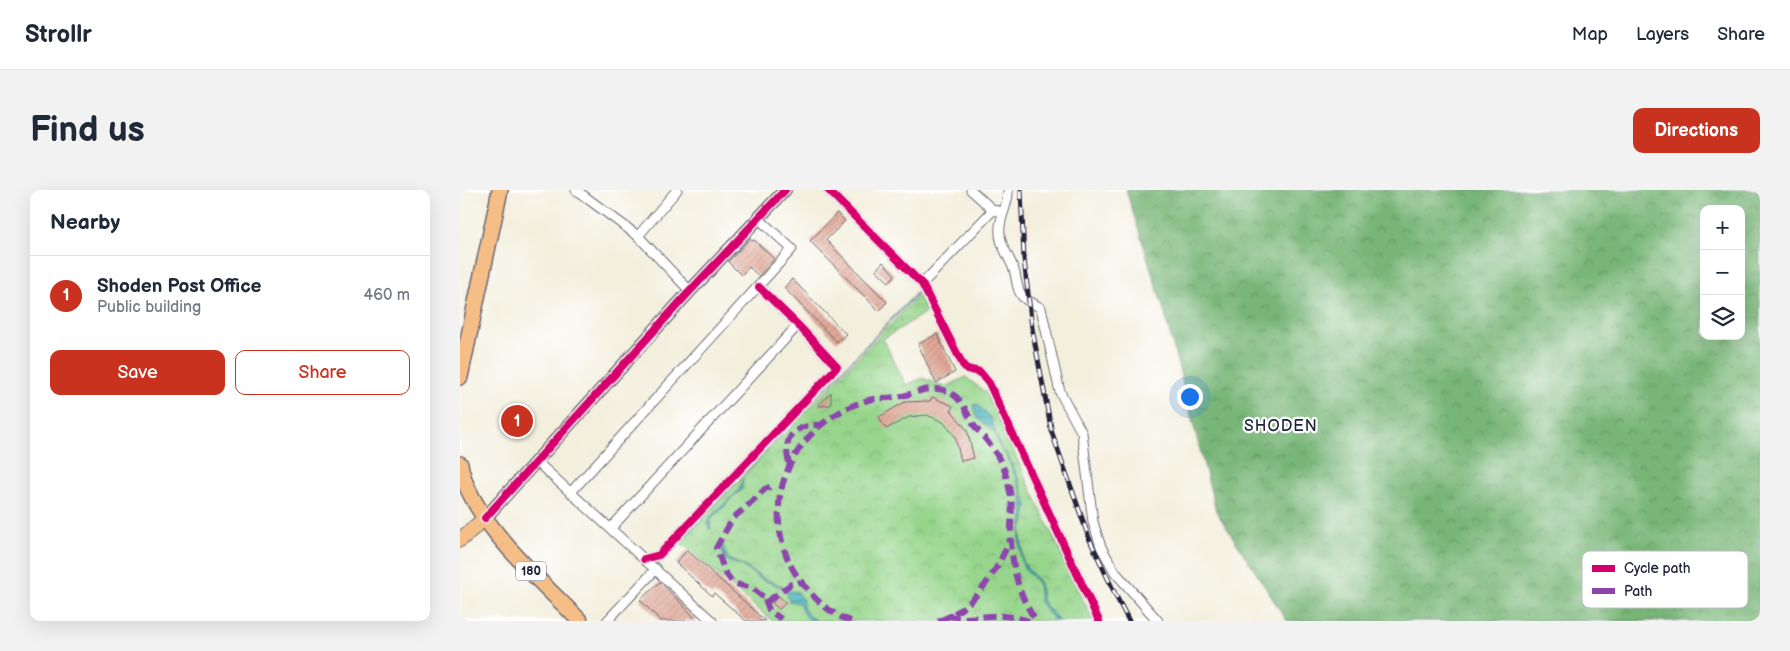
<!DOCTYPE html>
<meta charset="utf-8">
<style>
body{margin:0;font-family:"Balsamiq Sans",sans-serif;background:#f2f2f3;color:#1f2937}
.controls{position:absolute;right:15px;top:15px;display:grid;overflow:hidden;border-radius:10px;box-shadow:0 5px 20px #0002}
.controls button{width:45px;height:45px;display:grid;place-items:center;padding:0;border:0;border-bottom:1px solid #e0e1e3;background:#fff;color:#1f2937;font:25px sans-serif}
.you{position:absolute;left:729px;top:206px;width:18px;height:18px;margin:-12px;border:4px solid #fff;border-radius:50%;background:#1a73e8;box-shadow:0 0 0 8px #1a73e833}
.badge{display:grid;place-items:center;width:32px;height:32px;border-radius:50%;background:#c8321e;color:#fff;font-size:16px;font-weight:700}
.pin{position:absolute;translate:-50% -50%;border:2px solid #fff;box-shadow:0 1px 5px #0006}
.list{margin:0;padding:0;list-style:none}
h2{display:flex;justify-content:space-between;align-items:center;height:65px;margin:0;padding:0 20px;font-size:21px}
h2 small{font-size:16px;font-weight:400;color:#747a83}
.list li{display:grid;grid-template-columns:32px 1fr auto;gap:15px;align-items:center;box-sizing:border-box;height:80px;padding:0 20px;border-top:1px solid #e0e1e3}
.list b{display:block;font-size:19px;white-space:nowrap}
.list p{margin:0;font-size:16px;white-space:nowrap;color:#747a83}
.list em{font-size:16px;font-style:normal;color:#747a83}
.actions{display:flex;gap:10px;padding:15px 20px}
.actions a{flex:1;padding:11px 0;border:1px solid #c8321e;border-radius:10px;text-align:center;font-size:18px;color:#c8321e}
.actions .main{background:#c8321e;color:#fff}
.icon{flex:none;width:28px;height:28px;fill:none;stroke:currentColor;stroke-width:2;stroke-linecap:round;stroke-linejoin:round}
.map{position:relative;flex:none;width:1300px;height:431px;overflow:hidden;border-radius:10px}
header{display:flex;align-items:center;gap:30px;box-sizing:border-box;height:70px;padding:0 25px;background:#fff;border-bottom:1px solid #e0e1e3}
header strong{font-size:24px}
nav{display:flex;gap:28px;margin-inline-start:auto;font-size:18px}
.intro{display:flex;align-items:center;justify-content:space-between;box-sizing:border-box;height:120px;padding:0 30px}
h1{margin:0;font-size:35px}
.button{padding:12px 22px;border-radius:10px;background:#c8321e;color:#fff;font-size:18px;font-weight:700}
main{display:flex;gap:30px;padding:0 30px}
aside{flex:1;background:#fff;border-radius:10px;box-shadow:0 5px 20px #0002}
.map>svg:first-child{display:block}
.forest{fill:url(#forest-crowns);stroke:#4d6c59;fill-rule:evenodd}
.park{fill:url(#park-crowns);stroke:#5c7c63}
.water{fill:url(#water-rules);stroke:#326a7a}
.building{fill:url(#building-hatch)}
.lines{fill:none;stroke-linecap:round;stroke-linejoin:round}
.street-casing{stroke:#6b6a74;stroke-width:11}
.secondary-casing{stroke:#6b6a74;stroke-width:14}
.primary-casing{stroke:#6b6a74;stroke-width:16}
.highway-casing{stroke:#6b6a74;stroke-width:18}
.street{stroke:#fff;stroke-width:9}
.secondary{stroke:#fbe5cf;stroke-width:11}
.primary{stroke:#f6be87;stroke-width:14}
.highway{stroke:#f6be87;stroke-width:15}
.rail-casing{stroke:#22223b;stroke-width:5}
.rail{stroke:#fff;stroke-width:3;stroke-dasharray:9;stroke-linecap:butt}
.quiet{stroke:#8e44ad;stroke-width:6;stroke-dasharray:12 6;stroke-linecap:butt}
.cycleway-casing{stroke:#fff;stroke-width:11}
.cycleway{stroke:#d6006c;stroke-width:8}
.labels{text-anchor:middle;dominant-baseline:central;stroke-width:4.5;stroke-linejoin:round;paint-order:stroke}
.shield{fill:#fff;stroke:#646476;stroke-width:1}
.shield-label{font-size:12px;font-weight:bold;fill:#22223b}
.quarter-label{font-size:16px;letter-spacing:1px;fill:#22223b;stroke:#fff}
.key{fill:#fff;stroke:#bdbdc4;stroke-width:1}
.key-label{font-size:14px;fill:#22223b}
</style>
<header>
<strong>Strollr</strong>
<nav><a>Map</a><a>Layers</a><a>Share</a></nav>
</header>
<div class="intro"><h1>Find us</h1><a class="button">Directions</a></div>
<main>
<aside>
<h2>Nearby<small></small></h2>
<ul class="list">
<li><span class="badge">1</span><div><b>Shoden Post Office</b><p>Public building</p></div><em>460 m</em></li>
</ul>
<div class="actions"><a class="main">Save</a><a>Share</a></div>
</aside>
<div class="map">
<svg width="1300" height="431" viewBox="0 0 1300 431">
<defs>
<pattern id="forest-crowns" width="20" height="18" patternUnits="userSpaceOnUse" patternTransform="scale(1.25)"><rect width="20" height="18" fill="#78b677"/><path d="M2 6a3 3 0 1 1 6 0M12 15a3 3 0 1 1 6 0" fill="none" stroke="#629463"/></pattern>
<pattern id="park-crowns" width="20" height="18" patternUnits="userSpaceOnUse" patternTransform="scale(1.25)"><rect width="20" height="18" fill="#96d58b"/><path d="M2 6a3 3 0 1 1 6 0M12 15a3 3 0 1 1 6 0" fill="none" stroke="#81b779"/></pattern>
<pattern id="water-rules" width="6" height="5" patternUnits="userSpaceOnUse" patternTransform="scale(1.25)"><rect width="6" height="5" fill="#42b2b9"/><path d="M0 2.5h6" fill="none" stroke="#379098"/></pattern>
<pattern id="building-hatch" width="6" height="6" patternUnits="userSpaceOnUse" patternTransform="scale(1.25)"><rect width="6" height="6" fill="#e0a795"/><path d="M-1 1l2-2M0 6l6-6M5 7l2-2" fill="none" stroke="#c08f81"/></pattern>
</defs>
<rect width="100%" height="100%" fill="#fff"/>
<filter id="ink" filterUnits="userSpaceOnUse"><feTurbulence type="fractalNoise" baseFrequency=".02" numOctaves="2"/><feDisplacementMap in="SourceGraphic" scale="10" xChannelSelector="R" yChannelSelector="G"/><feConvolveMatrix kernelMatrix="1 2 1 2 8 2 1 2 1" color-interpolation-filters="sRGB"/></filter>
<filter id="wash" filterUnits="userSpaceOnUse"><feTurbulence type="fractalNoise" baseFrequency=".0096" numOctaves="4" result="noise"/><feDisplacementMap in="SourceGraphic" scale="20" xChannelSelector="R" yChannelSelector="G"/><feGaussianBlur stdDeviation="1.12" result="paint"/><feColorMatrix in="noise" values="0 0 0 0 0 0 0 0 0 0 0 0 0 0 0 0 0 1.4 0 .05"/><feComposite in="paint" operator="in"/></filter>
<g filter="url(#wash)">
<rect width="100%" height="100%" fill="#f3efdd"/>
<path class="forest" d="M666,0H1300V431H827L756,321L703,117ZM1244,19H1281V146H1244Z"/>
<path class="park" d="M459,105L466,122L423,149L446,195L462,188L485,197L506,187L526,203L633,431H312L220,352Z"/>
<g class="water">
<path d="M459,100L460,101L331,234Z"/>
<path d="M513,214L518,215L530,227L541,258L548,266L558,288L567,315L565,330L561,341L563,371L567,378L580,393L582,411L599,431L594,430L580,412L578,393L566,381L562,373L559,349L564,321L562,315L563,306L556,287L547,266L539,256L535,243L517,228Z"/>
<path d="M323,243L198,374L203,379L202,380L196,375Z"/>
<path d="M283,288L282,300L272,307L262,319L253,326L250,332L251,339H249L248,333L250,327L279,300Z"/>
<path d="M263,356L268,369L286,377L304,389L323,396L330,401L338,402L340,408L343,409C341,420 348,426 357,431C345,431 343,422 339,413L329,411L327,403L322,397L302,390L282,376L265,370L261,357Z"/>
</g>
<g id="blocks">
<g class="building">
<path d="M377,23L385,31L366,50L427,112L419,121L350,51Z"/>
<path d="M290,49L292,51L294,50L314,69L299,86L289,77L281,85L268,72Z"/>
<path d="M423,72L435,85L429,92L416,80Z"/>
<path d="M332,89L386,144L377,152L324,98Z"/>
<path d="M477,144L495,182L476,193L458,154Z"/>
<path d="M371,202V215L358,216Z"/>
<path d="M472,207L493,216L491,220L507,240L514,268L501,271L495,246L483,232L467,225L449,227L426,239L419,227L445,212L470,211Z"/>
<path d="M227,360L288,415L305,431H286L254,403L252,406L225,381L216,373Z"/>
<path d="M200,392L211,403L238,431H201L180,410Z"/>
<path d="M319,406L326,413L319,419L312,413Z"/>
</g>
</g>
</g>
<g filter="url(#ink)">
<use href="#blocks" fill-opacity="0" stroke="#6b6a74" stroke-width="1"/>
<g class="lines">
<defs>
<g id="street">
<path d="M116,0L178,46L230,101"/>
<path d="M368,0L462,94L503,175L507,179L520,182L529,193L639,431"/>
<path d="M511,0L533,20L538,21"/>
<path d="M548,0C549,13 541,23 540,37C538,54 549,65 554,80C557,88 556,99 562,106C567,111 576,115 581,118L600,202L622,243L633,332L641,357L655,382L698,431"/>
<path d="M178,46L217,0"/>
<path d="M462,94L533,20"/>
<path d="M77,272L252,431"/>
<path d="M111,302L332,59L298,28"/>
<path d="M151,338L338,135"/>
<path d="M184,369L199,365L377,177L338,135L299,97"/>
<path d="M147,431L196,379"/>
</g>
<path id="secondary" d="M25,328L230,101L325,0"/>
<path id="primary" d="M0,350L25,328"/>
<g id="highway">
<path d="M0,187L40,0"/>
<path d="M0,274C9,329 82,392 120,431"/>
</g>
</defs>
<use href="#street" class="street-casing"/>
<use href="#secondary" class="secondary-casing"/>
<use href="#primary" class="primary-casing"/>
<use href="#highway" class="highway-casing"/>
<use href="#street" class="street"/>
<use href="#secondary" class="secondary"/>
<use href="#primary" class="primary"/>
<use href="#highway" class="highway"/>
<defs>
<path id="rail" d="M561,0L564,69L572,138L592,243L629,348L657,408L669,431"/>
</defs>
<use href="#rail" class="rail-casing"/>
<use href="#rail" class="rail"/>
<g class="quiet">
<path d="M329,273C322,248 334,234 360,235"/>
<path d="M310,297L305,299L285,318L273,328L256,358L265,382L272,392L276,394L292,398L308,411L331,394L341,392"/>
<path d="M305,409L309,420L321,429"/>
<path d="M489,429L490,426C505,430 515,427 530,426C543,425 556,427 569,431"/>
<path d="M391,431C372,425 356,411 344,395C329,378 321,356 319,333C314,275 356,222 413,209C420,208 428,208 435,207C452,206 467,195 483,200C501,205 504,218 512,232C514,237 518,240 521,244C531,255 540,268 545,282C547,290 550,300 551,308C553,322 550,336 551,350C552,376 559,410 577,431"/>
<path d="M478,431C514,419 537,382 550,349"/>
</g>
<defs>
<g id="cycleway">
<path d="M368,0L462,94L503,175L507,179L520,182L529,193L639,431"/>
<path d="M25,328L230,101L325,0"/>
<path d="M184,369L199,365L377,177L338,135L299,97"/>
</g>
</defs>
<use href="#cycleway" class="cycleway-casing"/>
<use href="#cycleway" class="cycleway"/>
</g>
</g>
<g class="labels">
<rect class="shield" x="56" y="371.5" width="30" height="19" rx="4"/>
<g class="shield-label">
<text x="71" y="381">180</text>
</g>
<g class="quarter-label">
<text x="821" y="236">SHODEN</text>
</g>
</g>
<rect x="1122" y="361" width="166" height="57" rx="8" class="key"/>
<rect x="1132" y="375" width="23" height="7" fill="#d6006c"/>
<rect x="1132" y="398" width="23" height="6" fill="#8e44ad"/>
<g class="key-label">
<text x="1164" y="383">Cycle path</text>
<text x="1164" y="406">Path</text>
</g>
</svg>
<div class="controls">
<button>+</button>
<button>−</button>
<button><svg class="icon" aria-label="layers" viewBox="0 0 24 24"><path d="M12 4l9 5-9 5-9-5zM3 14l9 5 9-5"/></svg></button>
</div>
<div class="you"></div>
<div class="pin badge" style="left:57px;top:231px">1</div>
</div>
</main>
